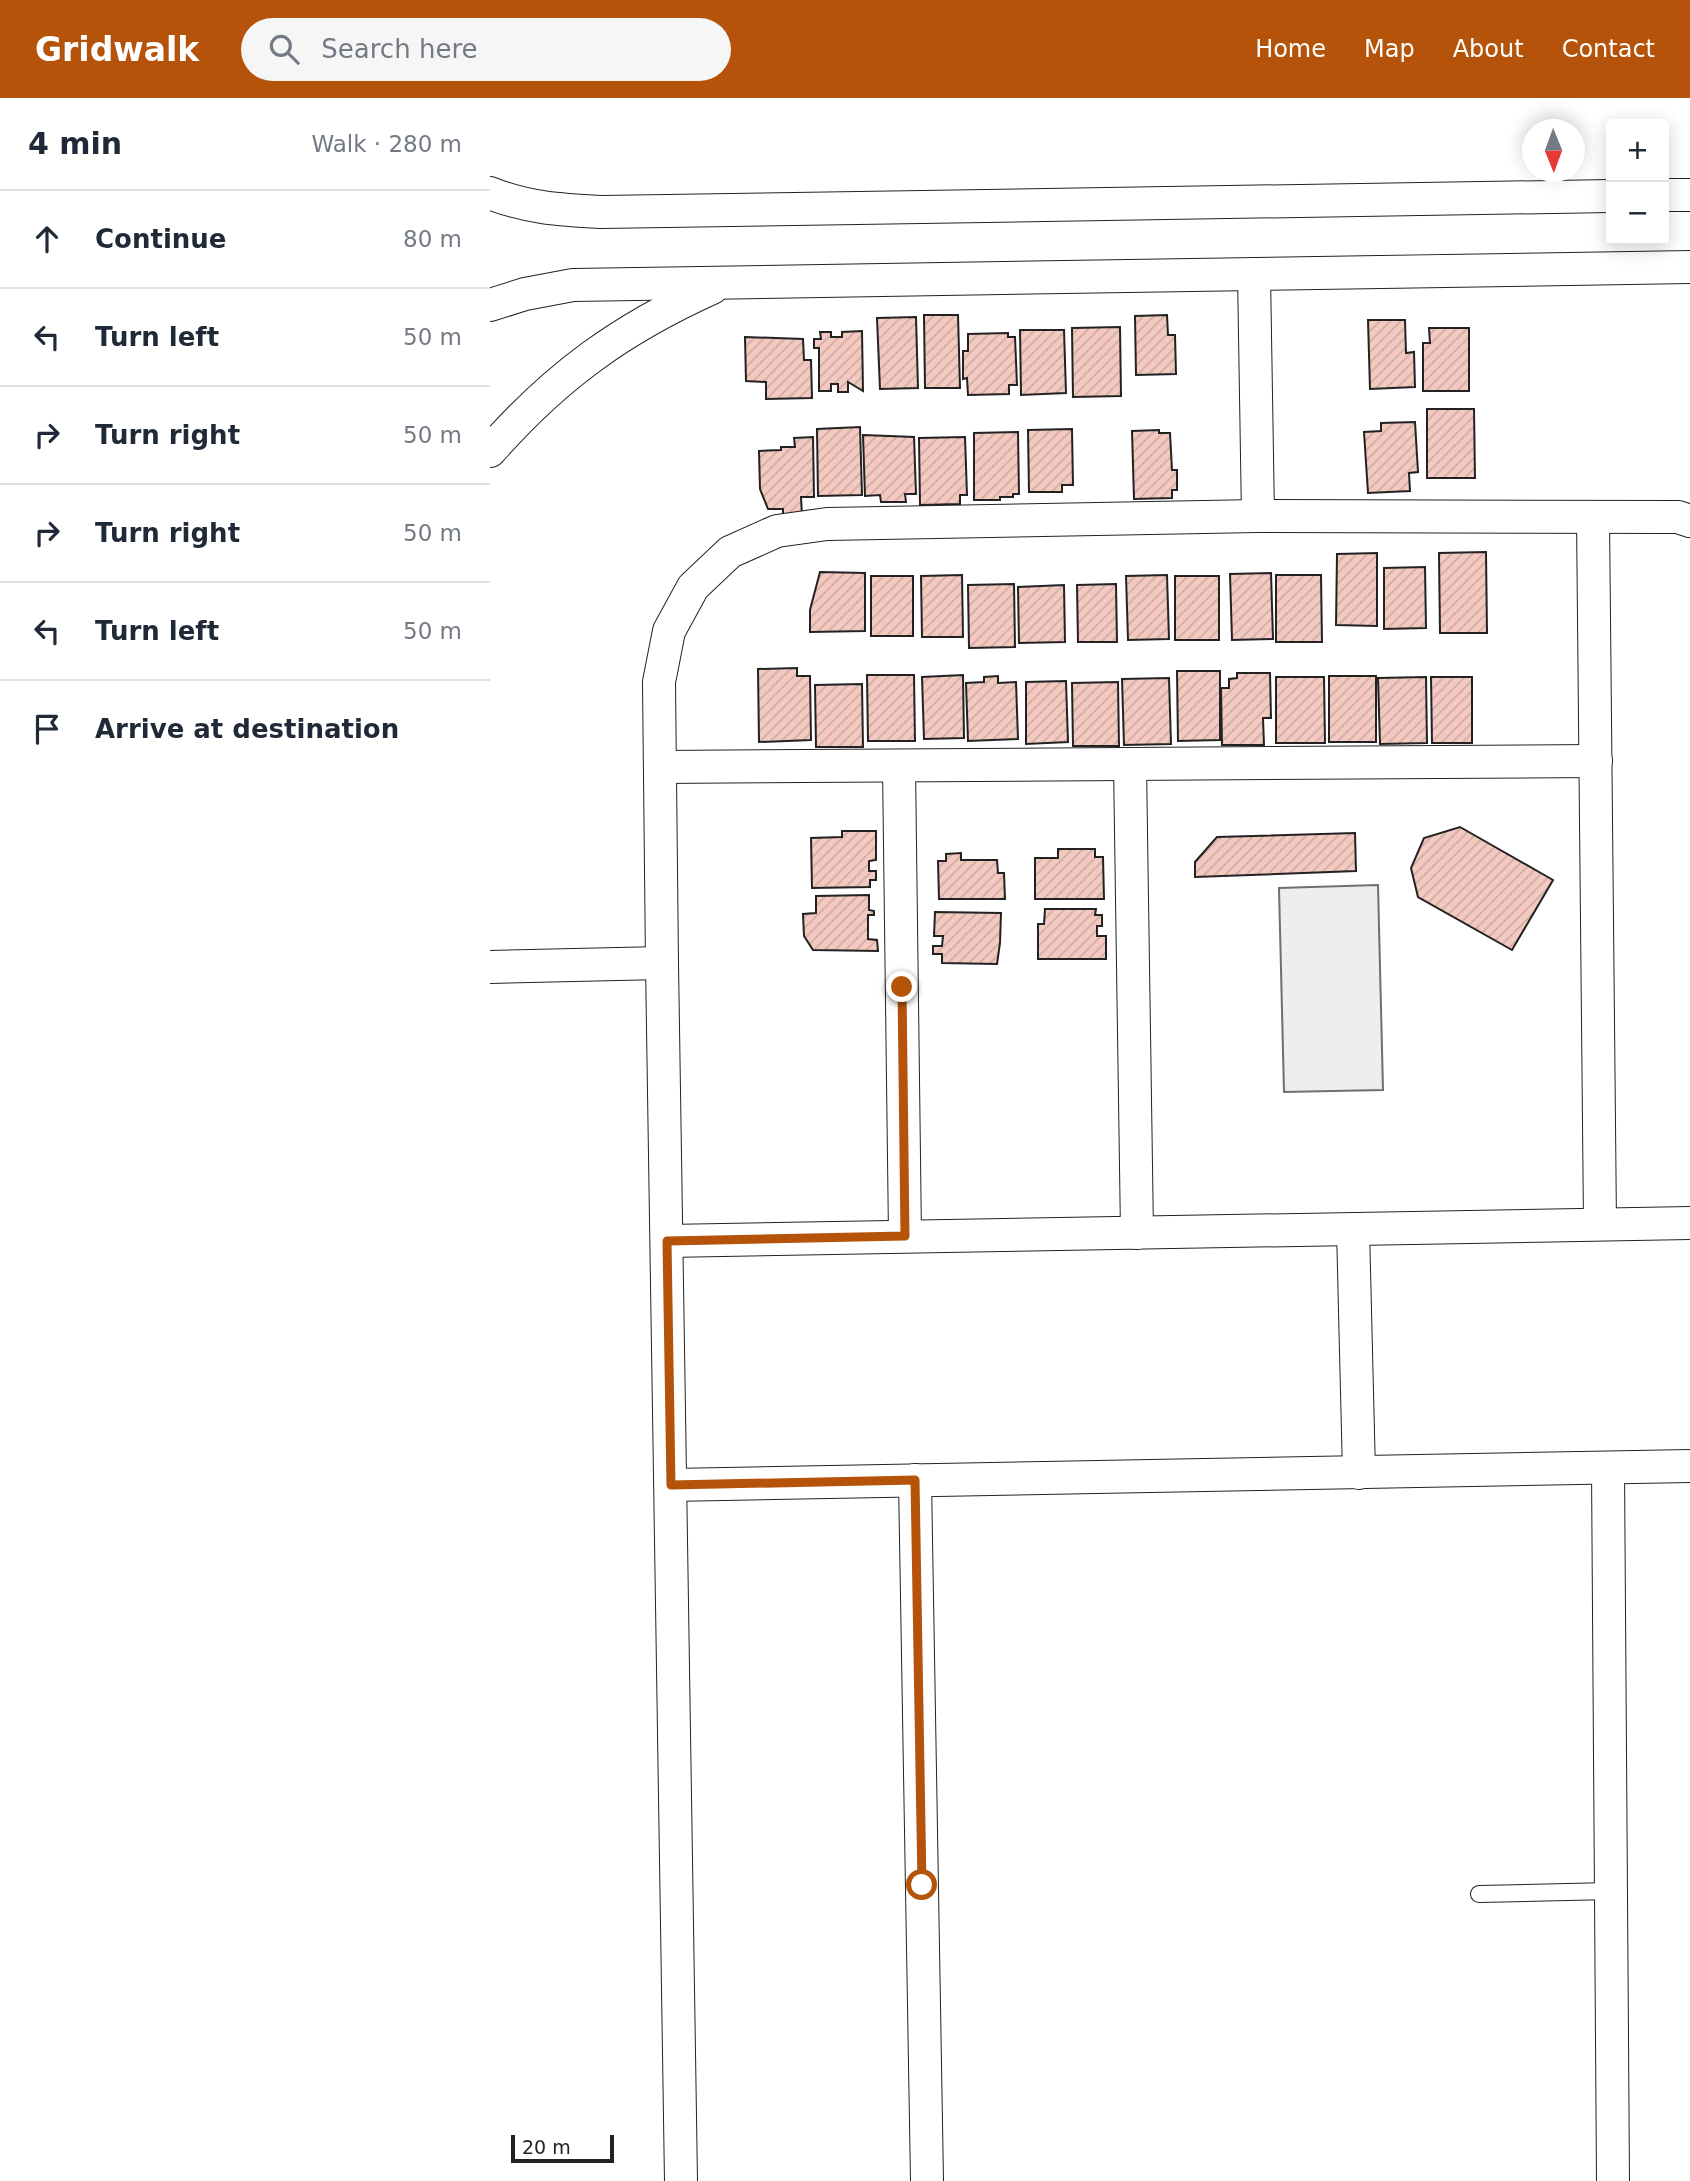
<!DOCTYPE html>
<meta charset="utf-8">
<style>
body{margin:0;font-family:"DejaVu Sans",sans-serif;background:#f6f6f7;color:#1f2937}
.controls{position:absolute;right:21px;top:21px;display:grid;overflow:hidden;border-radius:7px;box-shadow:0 4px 18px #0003}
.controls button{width:63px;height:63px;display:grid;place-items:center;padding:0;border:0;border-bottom:2px solid #e0e1e3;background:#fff;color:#1f2937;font:35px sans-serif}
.compass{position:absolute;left:1032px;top:21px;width:63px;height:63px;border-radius:50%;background:#fff;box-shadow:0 4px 18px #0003;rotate:179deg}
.scale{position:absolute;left:21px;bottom:18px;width:103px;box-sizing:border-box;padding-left:7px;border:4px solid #222;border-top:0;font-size:19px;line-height:24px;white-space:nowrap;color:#222;-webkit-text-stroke:5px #fff;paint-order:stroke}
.stop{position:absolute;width:21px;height:21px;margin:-16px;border:5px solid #b45309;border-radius:50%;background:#fff}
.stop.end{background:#b45309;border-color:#fff;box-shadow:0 2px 7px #0008}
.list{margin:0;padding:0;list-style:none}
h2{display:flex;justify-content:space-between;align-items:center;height:91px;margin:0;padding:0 28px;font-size:30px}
h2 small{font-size:23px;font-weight:400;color:#747a83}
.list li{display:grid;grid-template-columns:46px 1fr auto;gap:21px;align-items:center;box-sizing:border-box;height:98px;padding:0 28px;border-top:2px solid #e0e1e3}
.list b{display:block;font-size:26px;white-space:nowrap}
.list em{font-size:23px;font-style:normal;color:#747a83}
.icon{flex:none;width:38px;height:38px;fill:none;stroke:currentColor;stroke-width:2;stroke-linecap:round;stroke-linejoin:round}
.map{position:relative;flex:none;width:1200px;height:2083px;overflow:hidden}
header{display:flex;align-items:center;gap:42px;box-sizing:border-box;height:98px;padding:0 35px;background:#b45309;color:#fff}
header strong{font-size:33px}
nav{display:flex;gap:38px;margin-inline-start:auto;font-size:24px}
.search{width:490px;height:63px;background:#f6f6f7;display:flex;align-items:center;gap:18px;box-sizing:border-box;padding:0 24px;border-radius:38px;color:#747a83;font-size:26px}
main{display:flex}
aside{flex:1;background:#fff}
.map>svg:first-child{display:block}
.pitch{fill:#eee;stroke:#6f6f6f;stroke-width:2}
.building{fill:url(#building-hatch);stroke:#222;stroke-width:2}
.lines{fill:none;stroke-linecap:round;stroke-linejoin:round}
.lane-casing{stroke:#222;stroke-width:18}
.street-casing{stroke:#222;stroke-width:34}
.lane{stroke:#fff;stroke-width:16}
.street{stroke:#fff;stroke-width:32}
.route{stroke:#b45309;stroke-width:9}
</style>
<header>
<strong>Gridwalk</strong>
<div class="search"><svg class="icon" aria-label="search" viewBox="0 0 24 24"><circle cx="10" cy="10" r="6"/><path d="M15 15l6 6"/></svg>Search here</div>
<nav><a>Home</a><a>Map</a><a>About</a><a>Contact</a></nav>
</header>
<main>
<aside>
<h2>4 min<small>Walk · 280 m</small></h2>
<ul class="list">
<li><svg class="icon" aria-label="ahead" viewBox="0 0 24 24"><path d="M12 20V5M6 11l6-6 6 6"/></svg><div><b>Continue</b></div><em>80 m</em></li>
<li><svg class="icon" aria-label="left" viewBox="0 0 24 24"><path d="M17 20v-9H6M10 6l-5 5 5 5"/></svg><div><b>Turn left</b></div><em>50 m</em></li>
<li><svg class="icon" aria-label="right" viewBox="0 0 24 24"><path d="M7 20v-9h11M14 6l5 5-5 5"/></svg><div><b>Turn right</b></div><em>50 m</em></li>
<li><svg class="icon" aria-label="right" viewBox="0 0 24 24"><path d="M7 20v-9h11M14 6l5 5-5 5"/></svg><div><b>Turn right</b></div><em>50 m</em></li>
<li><svg class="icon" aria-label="left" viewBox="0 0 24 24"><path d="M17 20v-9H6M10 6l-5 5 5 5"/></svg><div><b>Turn left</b></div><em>50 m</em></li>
<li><svg class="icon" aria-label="arrive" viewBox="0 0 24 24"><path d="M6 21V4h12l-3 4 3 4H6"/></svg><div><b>Arrive at destination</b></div></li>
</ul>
</aside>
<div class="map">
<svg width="1200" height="2083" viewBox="0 0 1200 2083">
<defs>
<pattern id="building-hatch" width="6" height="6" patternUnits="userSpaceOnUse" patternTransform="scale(1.75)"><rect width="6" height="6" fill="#f3c9c0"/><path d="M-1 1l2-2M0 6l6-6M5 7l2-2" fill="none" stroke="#d0aca5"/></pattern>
</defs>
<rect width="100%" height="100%" fill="#fff"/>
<path class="pitch" d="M888,787L893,992L794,994L789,790Z"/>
<g class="building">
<path d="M434,217H468L470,290H435Z"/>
<path d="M677,217L678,237H685L686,276L646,277L645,218Z"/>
<path d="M426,219L428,290L390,291L387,220Z"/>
<path d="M878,222H915L916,255L924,254L925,289L880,291Z"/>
<path d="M630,229L631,298L583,299L582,230Z"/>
<path d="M939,230H979V293H933V245H940Z"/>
<path d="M530,232H574L576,295L531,297Z"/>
<path d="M372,233L373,293L358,284V294H348V286H341V293H329V250H324V241H331L330,234H341V239H352V234Z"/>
<path d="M518,235V239H525L527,287H519V296L478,297L477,280L473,281V253H478V236Z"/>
<path d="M255,239L313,241L314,262H321L322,300L276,301V284L256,283Z"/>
<path d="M937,311H984L985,380H937Z"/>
<path d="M925,324L928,374L919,375L920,393L878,395L874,334L891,333V325Z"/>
<path d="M370,329L372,397L328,398L327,331Z"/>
<path d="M582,331L583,387H572V394H539L538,332Z"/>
<path d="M669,332V335H680L682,372H687V392H682V400L644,401L642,333Z"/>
<path d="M528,334L529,396H523V399H510V402H484V335Z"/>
<path d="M373,337L424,339L426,396H415L416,404H391L390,397L375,398Z"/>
<path d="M323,339L324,399H311L312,418H293V411H278L270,391L269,353L291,352V349H305L304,340Z"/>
<path d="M475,339L477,397H470V406L430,407L429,340Z"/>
<path d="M996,454L997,535H950L949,455Z"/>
<path d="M887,455V528L846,527L847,456Z"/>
<path d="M935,469L936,530L894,531V470Z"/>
<path d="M330,474L375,475V533L320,534V512Z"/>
<path d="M781,475L783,541L742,542L740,476Z"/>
<path d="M472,477L473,539H432L431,478Z"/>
<path d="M677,477L679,541L638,542L636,478Z"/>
<path d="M786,477H831L832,544H786Z"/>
<rect x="381" y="478" width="42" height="60"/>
<rect x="685" y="478" width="44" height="64"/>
<path d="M524,486L525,549L479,550L478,487Z"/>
<path d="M626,486L627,544H588L587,487Z"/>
<path d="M574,487L575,544L529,545L528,489Z"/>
<path d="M307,570V578H320L321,642L269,644L268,571Z"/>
<path d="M687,573H730V642L688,643Z"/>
<path d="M747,575H780L781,620H773L774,647H732L731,590H739V581L747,580Z"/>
<path d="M377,577H424L425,643H378Z"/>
<path d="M473,577L474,640L434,641L432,579Z"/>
<path d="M508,578V585L526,584L528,641L478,643L476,585L494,584V579Z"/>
<rect x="839" y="578" width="47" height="66"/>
<path d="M786,579H834L835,645H786Z"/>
<path d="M936,579L937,645L890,646L888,580Z"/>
<path d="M941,579H982V645H942Z"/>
<path d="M679,580L681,646L634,647L632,581Z"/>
<path d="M576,583L578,644L536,646V584Z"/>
<path d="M628,584L629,648H583L582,585Z"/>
<path d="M372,586L373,649H326L325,587Z"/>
<path d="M970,729L1063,782L1022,852L928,799L921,770L934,740Z"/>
<path d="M352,733H386V762L379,763V773H386V782H380V789L322,790L321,740L352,739Z"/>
<path d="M865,735L866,773L705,779V764L727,739Z"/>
<path d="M568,751H605V759H613L614,801H545V760H568Z"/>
<path d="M471,755V762H507L508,775H514L515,801H449L448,763H456V756Z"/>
<path d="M379,797V812L384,813V817H378V841L387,842L388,853L323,852L314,838L313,816L326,815V798Z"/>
<path d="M555,811H606L605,817H612V828H607V838H616V861H548V826H554Z"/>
<path d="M445,814L511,815L510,845L507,866L452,865V856H443V848H452L453,838H444Z"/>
</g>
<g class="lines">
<defs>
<path id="lane" d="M989,1796L1121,1793"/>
<g id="street">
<path d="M0,95C37,110 71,112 111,114L1121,98"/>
<path d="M1174,97H1200"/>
<path d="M764,176L768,418"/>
<path d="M0,207L35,196L83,187L1200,169"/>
<path d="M0,353C66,278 131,231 222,190"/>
<path d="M1103,419L1110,1126"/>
<path d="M640,666L647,1135"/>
<path d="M409,668L415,1138"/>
<path d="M170,669L1106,663"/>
<path d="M0,869L172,865"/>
<path d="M863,1131L869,1375"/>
<path d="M177,1143L1200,1125"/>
<path d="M1118,1370L1123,2083"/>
<path d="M425,1382L437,2083"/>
<path d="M181,1387L1200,1368"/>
<path d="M191,2083L172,865L169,584L179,533L203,489L240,454L287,433L337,426L768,418L1188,419L1200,423"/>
</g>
</defs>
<use href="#lane" class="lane-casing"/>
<use href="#street" class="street-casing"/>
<use href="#lane" class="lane"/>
<use href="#street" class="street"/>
</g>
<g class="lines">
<path class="route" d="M412,889L415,1138L177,1143L181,1387L425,1382L432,1787"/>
</g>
</svg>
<div class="controls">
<button>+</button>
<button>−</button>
</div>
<svg class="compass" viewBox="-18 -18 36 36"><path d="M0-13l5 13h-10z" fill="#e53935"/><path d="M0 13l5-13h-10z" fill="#747a83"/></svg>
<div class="scale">20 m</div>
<div class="stop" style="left:432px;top:1787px"></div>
<div class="stop end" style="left:412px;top:889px"></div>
</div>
</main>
